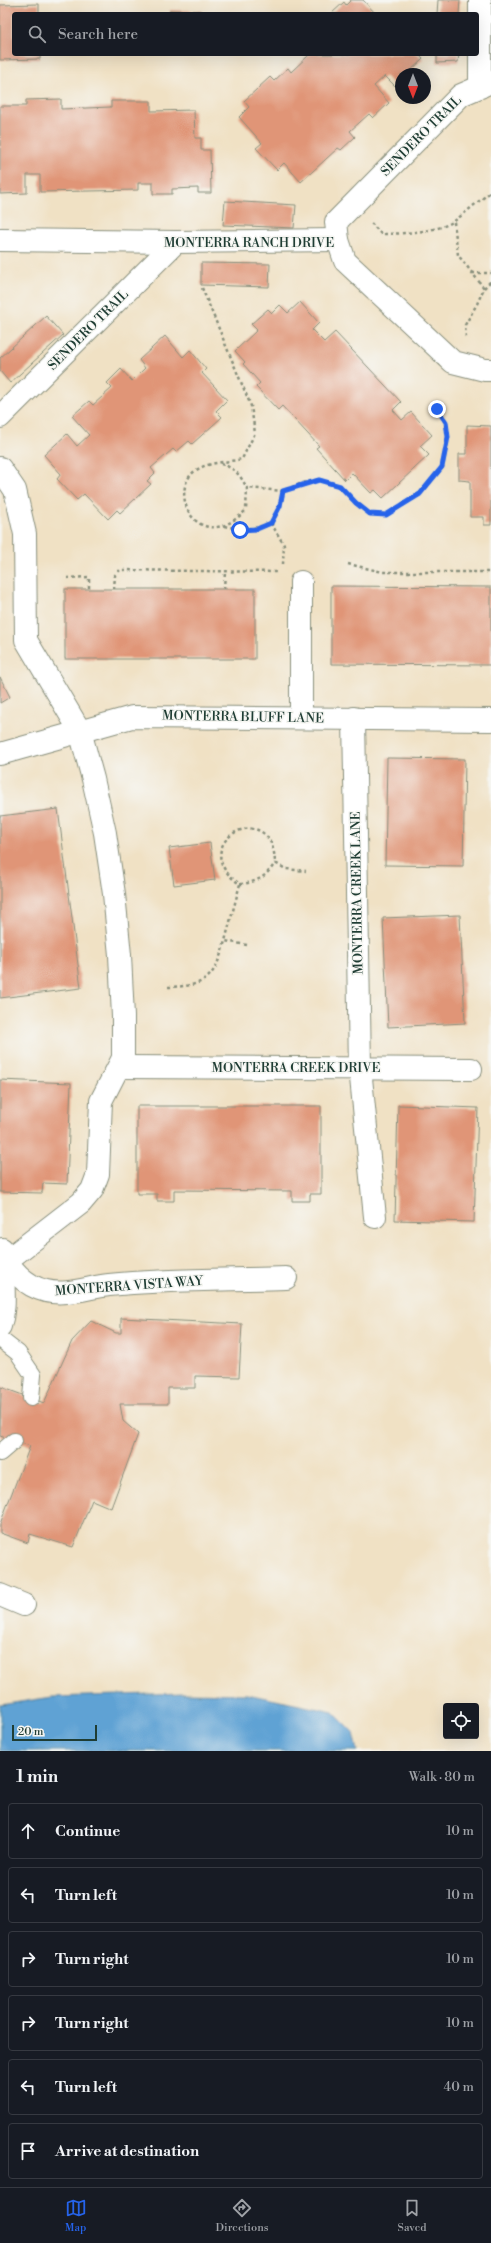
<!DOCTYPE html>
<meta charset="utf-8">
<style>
body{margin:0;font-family:"Libre Bodoni",serif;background:#20242c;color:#f1f3f6}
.controls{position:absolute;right:12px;bottom:12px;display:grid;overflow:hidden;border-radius:4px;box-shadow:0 4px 16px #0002}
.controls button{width:36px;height:36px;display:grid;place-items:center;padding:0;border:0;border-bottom:1px solid #363941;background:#171b24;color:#f1f3f6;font:20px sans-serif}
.compass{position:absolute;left:395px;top:68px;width:36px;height:36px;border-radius:50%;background:#171b24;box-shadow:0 4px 16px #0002;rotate:180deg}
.scale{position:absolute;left:12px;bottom:10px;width:85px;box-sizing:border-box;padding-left:4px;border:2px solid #1f3d34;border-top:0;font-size:11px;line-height:14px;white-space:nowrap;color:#1f3d34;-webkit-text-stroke:3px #f6f6f2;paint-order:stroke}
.stop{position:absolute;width:12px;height:12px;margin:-9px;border:3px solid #2563eb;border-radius:50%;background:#fff}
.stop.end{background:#2563eb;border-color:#fff;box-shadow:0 1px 4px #0008}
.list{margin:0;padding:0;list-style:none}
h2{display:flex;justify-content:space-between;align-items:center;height:52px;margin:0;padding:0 16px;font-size:17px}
h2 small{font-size:13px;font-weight:400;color:#9ea1a6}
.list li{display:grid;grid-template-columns:26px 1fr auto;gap:12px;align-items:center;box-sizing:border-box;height:56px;margin:0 8px 8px;padding:0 8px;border:1px solid #363941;border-radius:4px}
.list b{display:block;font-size:15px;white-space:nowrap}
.list em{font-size:13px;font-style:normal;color:#9ea1a6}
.icon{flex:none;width:22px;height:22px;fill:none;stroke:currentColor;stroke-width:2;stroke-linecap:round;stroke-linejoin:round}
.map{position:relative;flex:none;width:491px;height:1751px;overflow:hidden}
.search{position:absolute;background:#171b24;box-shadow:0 4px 16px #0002;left:12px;right:12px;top:12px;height:44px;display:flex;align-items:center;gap:10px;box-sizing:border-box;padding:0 14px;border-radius:4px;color:#9ea1a6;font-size:15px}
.sheet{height:436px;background:#171b24}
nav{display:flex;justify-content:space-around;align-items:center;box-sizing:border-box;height:56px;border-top:1px solid #363941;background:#171b24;font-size:11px;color:#9ea1a6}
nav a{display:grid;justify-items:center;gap:2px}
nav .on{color:#2563eb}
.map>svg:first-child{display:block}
.water{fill:#5fa2d4;stroke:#3f7084}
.building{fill:#e09577}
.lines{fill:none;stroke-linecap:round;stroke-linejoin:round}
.lane-casing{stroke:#888f7c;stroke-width:18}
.street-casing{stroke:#888f7c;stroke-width:24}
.path{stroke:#888f7c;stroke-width:2.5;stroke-dasharray:3 3;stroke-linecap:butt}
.lane{stroke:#fff;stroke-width:16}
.street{stroke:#fff;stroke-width:22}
.route{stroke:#2563eb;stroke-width:5}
.labels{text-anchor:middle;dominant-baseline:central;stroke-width:3;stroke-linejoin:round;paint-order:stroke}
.street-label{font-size:13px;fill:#1f3d34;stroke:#f6f6f2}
</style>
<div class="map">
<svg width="491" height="1751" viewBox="0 0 491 1751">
<rect width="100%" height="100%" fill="#f6f6f2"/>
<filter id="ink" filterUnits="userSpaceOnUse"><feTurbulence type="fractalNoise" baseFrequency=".025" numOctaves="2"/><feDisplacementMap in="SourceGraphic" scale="8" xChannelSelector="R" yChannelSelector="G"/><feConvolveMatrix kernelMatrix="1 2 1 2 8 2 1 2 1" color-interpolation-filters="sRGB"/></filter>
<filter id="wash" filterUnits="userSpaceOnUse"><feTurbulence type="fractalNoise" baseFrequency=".012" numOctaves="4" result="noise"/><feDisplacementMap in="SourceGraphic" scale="16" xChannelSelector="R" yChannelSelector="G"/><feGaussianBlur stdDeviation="0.9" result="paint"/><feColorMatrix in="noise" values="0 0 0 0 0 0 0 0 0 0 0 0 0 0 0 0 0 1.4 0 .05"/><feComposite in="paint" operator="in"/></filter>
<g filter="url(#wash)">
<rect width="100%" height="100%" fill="#f0e1c4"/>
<path class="water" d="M184,1693L247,1694L333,1712L354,1733L358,1751H0V1705L52,1697Z"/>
<g id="blocks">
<g class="building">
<path d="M351,0H363L376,14H331L344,2L346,5Z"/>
<path d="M438,0H460L459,14H437Z"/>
<path d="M39,4V14H14V54H40V59L0,60V5Z"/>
<path d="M170,10L202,11V14H170Z"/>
<path d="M310,54H418L423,59L407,74H401V80L395,86L385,76L374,86L389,103L373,118L369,114L350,131L355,137L341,150L338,148L301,182L284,163L277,170L256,148L262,143L239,117L249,107L244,101L270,77L274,81L288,68L291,72Z"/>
<path d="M437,54H459L458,62L437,63Z"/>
<path d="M61,99V109L111,107V101H151V111L194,110L195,138H201V150H210L211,193H198V188L172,189V194H153V183H138V190L40,192V175H27V193L0,194V106H26V100Z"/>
<path d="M225,201L296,205L294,228L223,225Z"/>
<path d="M201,263L270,264L269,287L201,285Z"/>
<path d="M300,302L319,323L312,330L324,342L335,332L401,402L393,410L402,420L411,412L432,435L420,446L429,455L383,498L375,490L371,493L352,473L345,480L316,448L319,446L282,406L278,410L256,387L260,383L243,364L245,362L235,351L257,330L251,324L268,309L272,313L280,305L288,313Z"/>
<path d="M46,316L63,335L10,383L0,371V358Z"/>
<path d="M165,336L183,357L190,350L206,369L202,373L227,400L216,411L222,417L192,444L189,441L176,452L173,449L151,468L155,473L147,481L151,484L120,513L117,510L108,519L84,494L77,500L57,479L61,474L44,455L67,434L77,446L89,435L72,416L89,401L93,405L112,388L107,383L121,369L132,381L145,368L139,360Z"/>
<path d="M467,425L491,426V525H484V517H470V481L459,480V454H467Z"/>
<path d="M331,586L491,587V665L331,664Z"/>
<rect x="65" y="589" width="190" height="70"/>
<path d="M0,677L10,697L0,703Z"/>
<path d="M387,758L465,759L463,866L385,865Z"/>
<path d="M58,809L81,988L0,998V816Z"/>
<path d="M210,843L215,880L174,885L169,848Z"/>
<path d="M460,915L465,1023L388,1027L383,918Z"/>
<path d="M0,1080L71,1083L67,1184L43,1183L42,1193L0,1192Z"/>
<path d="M398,1105L478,1108L474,1222L395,1220Z"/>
<path d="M137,1106H321V1194H310V1201H292V1191L174,1190V1201H157V1194H137Z"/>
<path d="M121,1318L242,1324L239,1377L195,1376V1388H168V1404H120L123,1421L138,1434L111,1508L92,1500L73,1547L30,1534L28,1543L0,1533V1524L30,1446L0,1436L1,1387L44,1403L72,1341L91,1321L116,1333H121Z"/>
</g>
</g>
</g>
<g filter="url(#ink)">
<use href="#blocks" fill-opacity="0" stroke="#888f7c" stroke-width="1"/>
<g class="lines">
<defs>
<g id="lane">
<path d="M0,1339L18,1353L33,1375L31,1398"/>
<path d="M0,1453L14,1441"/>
</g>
<g id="street">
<path d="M491,82L461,95L336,222L338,240L345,261L453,362L485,370H491"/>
<path d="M480,87V0"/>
<path d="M0,240L176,242L338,240"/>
<path d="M0,417L176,242"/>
<path d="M0,468L15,490L25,534L26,640L80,731L93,779L105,833L114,894L120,955L123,1017V1058L101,1101L98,1174L92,1190L81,1203L6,1261C0,1283 8,1300 0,1326"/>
<path d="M301,582V718"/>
<path d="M354,718L360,1068L375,1217"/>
<path d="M0,754L132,717L491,720"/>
<path d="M120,1067L471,1069"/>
<path d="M2,1249C8,1268 25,1286 46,1291C66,1296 89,1287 109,1285C168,1279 227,1280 286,1278"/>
<path d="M0,1595L24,1605"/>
</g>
</defs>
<use href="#lane" class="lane-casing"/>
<use href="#street" class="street-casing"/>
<g class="path">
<path d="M454,222L458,255L484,288L477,304L465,325L466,338"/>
<path d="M371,223L381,234C399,234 439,232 454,221C467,212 478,201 491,192"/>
<path d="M472,273H491"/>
<path d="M202,288L251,406L255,433L242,459C229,462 211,462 200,468C163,485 196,561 246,510L247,488L283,491L303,483L319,480L340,486L356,503L370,514L386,515L420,494L442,467L448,437L446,422L437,409"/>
<path d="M484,288L491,281"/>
<path d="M221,464C235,468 240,475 247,488"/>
<path d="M271,523L284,545L283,564"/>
<path d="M224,526C242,530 254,530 271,523L280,506L283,491"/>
<path d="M348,564L383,572H491"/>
<path d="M67,578L89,577V589"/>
<path d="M114,589L115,575L120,570L277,572"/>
<path d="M224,589L225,572"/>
<path d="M240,884C256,883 267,876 275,863"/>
<path d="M247,945L225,941L240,884C181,845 273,793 275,863L286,869L306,871"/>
<path d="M168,987C208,986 214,978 225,941"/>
</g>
<use href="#lane" class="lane"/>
<use href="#street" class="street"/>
</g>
</g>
<g class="lines" filter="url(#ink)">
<path class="route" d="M240,530L257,529L271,523L280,506L283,491L319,480L340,486L356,503L370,514L386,515L420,494L442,467L448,437L446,422L437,409"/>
</g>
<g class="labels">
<g class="street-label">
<text transform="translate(421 136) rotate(-45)">SENDERO TRAIL</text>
<text x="249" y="243">MONTERRA RANCH DRIVE</text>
<text transform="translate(88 330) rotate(-45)">SENDERO TRAIL</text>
<text transform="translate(243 717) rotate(1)">MONTERRA BLUFF LANE</text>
<text transform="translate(357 893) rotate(-91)">MONTERRA CREEK LANE</text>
<text x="296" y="1068">MONTERRA CREEK DRIVE</text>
<text transform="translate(129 1286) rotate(-4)">MONTERRA VISTA WAY</text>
</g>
</g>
</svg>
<div class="controls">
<button><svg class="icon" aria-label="locate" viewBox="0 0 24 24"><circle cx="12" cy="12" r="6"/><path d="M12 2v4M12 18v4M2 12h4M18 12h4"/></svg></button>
</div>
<svg class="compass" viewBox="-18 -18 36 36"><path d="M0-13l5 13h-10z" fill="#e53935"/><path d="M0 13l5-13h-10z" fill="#9ea1a6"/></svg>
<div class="scale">20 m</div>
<div class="stop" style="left:240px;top:530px"></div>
<div class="stop end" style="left:437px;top:409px"></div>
<div class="search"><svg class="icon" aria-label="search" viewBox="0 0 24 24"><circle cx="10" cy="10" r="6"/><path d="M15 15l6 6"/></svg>Search here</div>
</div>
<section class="sheet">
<h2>1 min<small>Walk · 80 m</small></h2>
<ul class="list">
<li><svg class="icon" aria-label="ahead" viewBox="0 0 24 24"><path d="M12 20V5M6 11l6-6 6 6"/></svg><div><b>Continue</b></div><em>10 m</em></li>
<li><svg class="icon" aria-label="left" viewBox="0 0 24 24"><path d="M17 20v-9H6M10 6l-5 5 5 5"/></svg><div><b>Turn left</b></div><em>10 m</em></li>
<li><svg class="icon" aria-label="right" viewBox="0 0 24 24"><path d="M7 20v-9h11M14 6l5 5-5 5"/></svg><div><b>Turn right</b></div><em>10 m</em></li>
<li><svg class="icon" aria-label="right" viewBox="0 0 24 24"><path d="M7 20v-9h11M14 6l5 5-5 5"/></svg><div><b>Turn right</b></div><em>10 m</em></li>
<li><svg class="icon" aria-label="left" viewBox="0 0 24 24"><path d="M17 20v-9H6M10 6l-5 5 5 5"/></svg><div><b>Turn left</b></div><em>40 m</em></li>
<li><svg class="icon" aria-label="arrive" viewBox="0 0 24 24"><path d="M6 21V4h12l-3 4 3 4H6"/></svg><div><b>Arrive at destination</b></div></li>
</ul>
</section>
<nav>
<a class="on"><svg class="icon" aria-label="map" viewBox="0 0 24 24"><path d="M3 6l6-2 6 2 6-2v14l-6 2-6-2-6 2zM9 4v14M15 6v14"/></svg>Map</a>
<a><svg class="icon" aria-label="directions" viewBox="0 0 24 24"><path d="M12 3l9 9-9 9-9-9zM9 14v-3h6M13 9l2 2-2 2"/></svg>Directions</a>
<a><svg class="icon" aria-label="saved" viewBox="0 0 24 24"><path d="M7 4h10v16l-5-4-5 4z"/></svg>Saved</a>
</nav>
